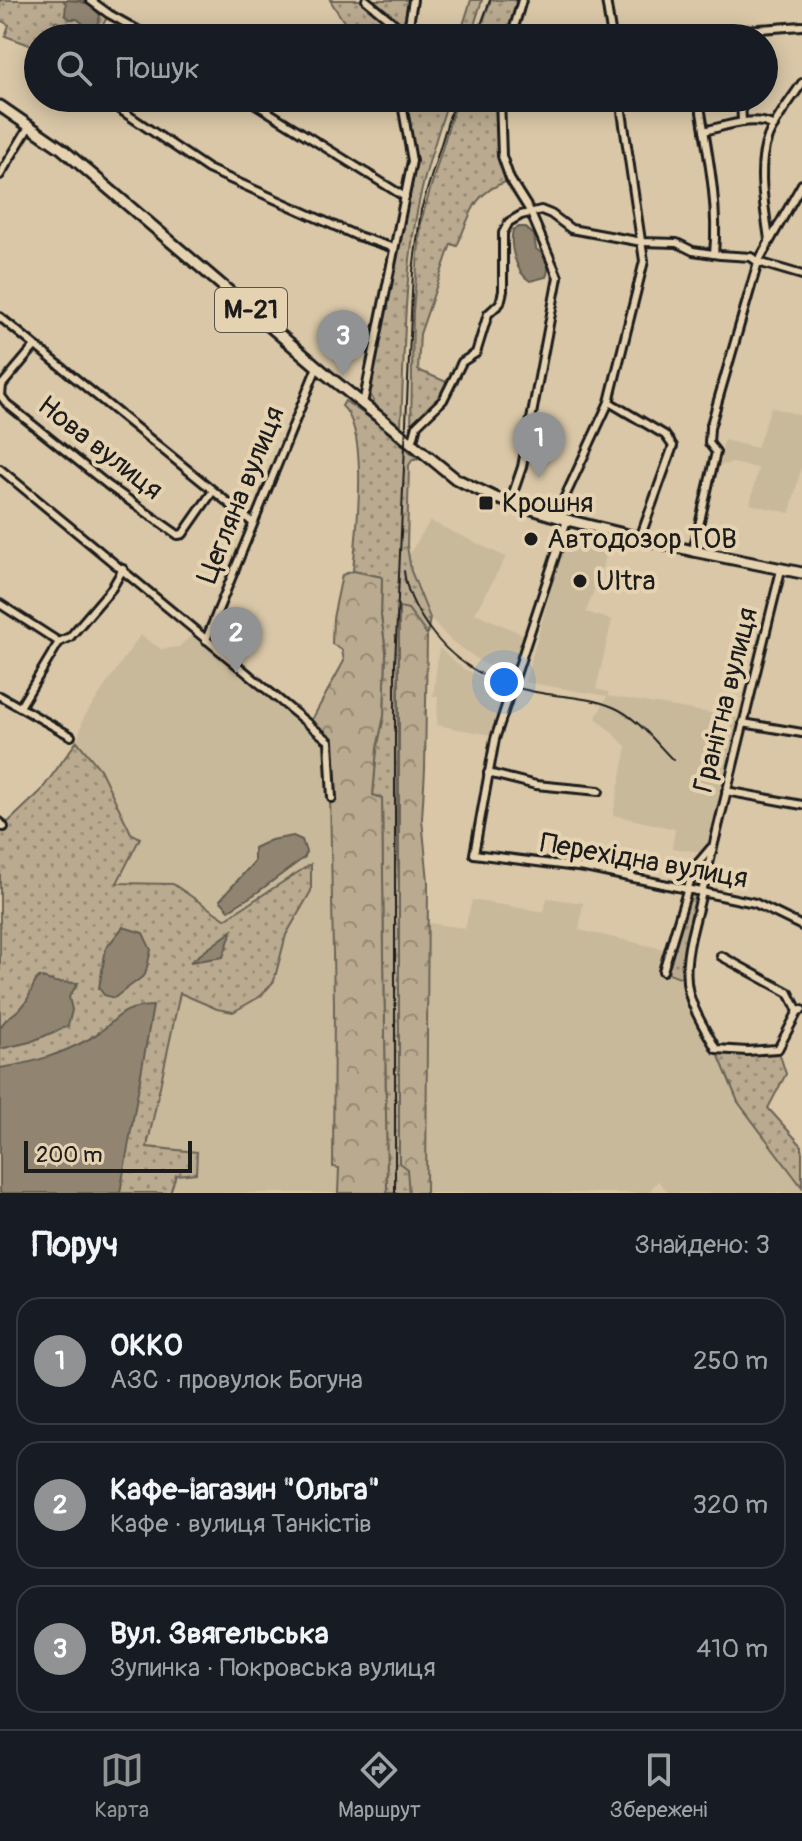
<!DOCTYPE html>
<html lang="uk">
<meta charset="utf-8">
<style>
body{margin:0;font-family:Pangolin,sans-serif;background:#242831;color:#f1f3f6}
.scale{position:absolute;left:24px;bottom:20px;width:168px;box-sizing:border-box;padding-left:8px;border:4px solid #1c1c1c;border-top:0;font-size:22px;line-height:28px;white-space:nowrap;color:#1c1c1c;-webkit-text-stroke:6px #e5d2b0;paint-order:stroke}
.you{position:absolute;left:504px;top:682px;width:28px;height:28px;margin:-20px;border:6px solid #fff;border-radius:50%;background:#1a73e8;box-shadow:0 0 0 12px #1a73e833}
.badge{display:grid;place-items:center;width:52px;height:52px;border-radius:50%;background:#919294;color:#fff;font-size:26px;font-weight:700}
.pin{position:absolute;translate:-50% -66px;filter:drop-shadow(0 2px 4px #0008)}
.pin::after{content:'';position:absolute;top:42px;width:28px;height:24px;background:inherit;clip-path:polygon(0 0,100% 0,50% 100%)}
.list{margin:0;padding:0;list-style:none}
h2{display:flex;justify-content:space-between;align-items:center;height:104px;margin:0;padding:0 32px;font-size:34px}
h2 small{font-size:26px;font-weight:400;color:#9ea1a6}
.list li{display:grid;grid-template-columns:52px 1fr auto;gap:24px;align-items:center;box-sizing:border-box;height:128px;margin:0 16px 16px;padding:0 16px;border:2px solid #363941;border-radius:24px}
.list b{display:block;font-size:30px;white-space:nowrap}
.list p{margin:0;font-size:26px;white-space:nowrap;color:#9ea1a6}
.list em{font-size:26px;font-style:normal;color:#9ea1a6}
.icon{flex:none;width:44px;height:44px;fill:none;stroke:currentColor;stroke-width:2;stroke-linecap:round;stroke-linejoin:round}
.map{position:relative;flex:none;width:802px;height:1193px;overflow:hidden}
.search{position:absolute;background:#171b24;box-shadow:0 4px 20px #0003;left:24px;right:24px;top:24px;height:88px;display:flex;align-items:center;gap:20px;box-sizing:border-box;padding:0 28px;border-radius:44px;color:#9ea1a6;font-size:30px}
.sheet{height:536px;background:#171b24}
nav{display:flex;justify-content:space-around;align-items:center;box-sizing:border-box;height:112px;border-top:2px solid #363941;background:#171b24;font-size:22px;color:#9ea1a6}
nav a{display:grid;justify-items:center;gap:4px}
nav .on{color:#919294}
.map>svg:first-child{display:block}
.built{fill:#c9b99b}
.grass{fill:url(#grass-dots);stroke:#6b6456;stroke-width:2}
.forest{fill:url(#forest-crowns);stroke:#6b6456;stroke-width:2}
.water{fill:#918572;stroke:#625b50;stroke-width:2}
.lines{fill:none;stroke-linecap:round;stroke-linejoin:round}
.minor-casing{stroke:#1c1c1c;stroke-width:12}
.highway-casing{stroke:#1c1c1c;stroke-width:15}
.minor{stroke:#e5d2b0;stroke-width:6}
.highway{stroke:#e5d2b0;stroke-width:9}
.rail{stroke:#1c1c1c;stroke-width:2}
.poi-dot{fill:#1c1c1c;stroke:#e5d2b0;stroke-width:3}
.labels{text-anchor:middle;dominant-baseline:central;stroke-width:8;stroke-linejoin:round;paint-order:stroke}
.shield{fill:#e5d2b0;stroke:#585348;stroke-width:2}
.shield-label{font-size:26px;font-weight:bold;fill:#1c1c1c}
.street-label{font-size:28px;fill:#1c1c1c;stroke:#e5d2b0}
.poi-label{font-size:28px;fill:#1c1c1c;stroke:#e5d2b0;text-anchor:start}
</style>
<div class="map">
<svg width="802" height="1193" viewBox="0 0 802 1193">
<defs>
<pattern id="grass-dots" width="8" height="8" patternUnits="userSpaceOnUse" patternTransform="scale(2)"><rect width="8" height="8" fill="#baab90"/><path d="M2 2h.1M6 6h.1" fill="none" stroke="#968a75" stroke-width="1.8" stroke-linecap="round"/></pattern>
<pattern id="forest-crowns" width="20" height="18" patternUnits="userSpaceOnUse" patternTransform="scale(2)"><rect width="20" height="18" fill="#baab90"/><path d="M2 6a3 3 0 1 1 6 0M12 15a3 3 0 1 1 6 0" fill="none" stroke="#968a75"/></pattern>
</defs>
<rect width="100%" height="100%" fill="#d9c7a7"/>
<filter id="ink" filterUnits="userSpaceOnUse"><feTurbulence type="fractalNoise" baseFrequency=".0125" numOctaves="2"/><feDisplacementMap in="SourceGraphic" scale="16" xChannelSelector="R" yChannelSelector="G"/><feConvolveMatrix kernelMatrix="1 2 1 2 8 2 1 2 1" color-interpolation-filters="sRGB"/></filter>
<g filter="url(#ink)">
<g class="built">
<path d="M771,407L802,416V464L790,513L750,504L758,468L732,463L718,466L724,440L757,448Z"/>
<path d="M430,521L506,557L475,613L529,637L514,678L483,663L450,640L430,618L419,596L408,556Z"/>
<path d="M568,528L612,540L586,612L612,620L596,689L608,692V696L735,717L743,723L714,841L699,852L672,848L675,829L613,815L626,752V746L596,718L607,696L525,682Z"/>
<path d="M196,631L329,741L334,1006L333,1166L339,1167L338,1193H170L176,1175L147,1148L180,993L217,1009L274,981L286,935L311,891L310,864L225,919L200,900L173,884L117,883L131,833L100,769L77,741L84,717L140,635L161,649L179,647Z"/>
<path d="M439,648L464,669L510,690L496,736L437,725L438,696H433Z"/>
<path d="M547,898L583,903L579,930L669,950L685,979L690,1002L716,1049L738,1102L802,1187V1193H669L658,1181L648,1193H426L428,923L465,928L472,900L544,912Z"/>
</g>
<g class="grass">
<path d="M0,0H90L109,14L96,37L55,21L48,38H38V48L5,36L9,25L0,20Z"/>
<path d="M330,0H413L406,38C354,38 358,45 330,0Z"/>
<path d="M471,0H482L470,38H459Z"/>
<path d="M491,0H519L508,38H477Z"/>
<path d="M403,98H449C436,139 422,180 415,223C404,289 404,359 401,426C388,416 371,407 370,390L412,180V140Z"/>
<path d="M457,98H496L501,165L508,181C472,193 471,214 457,246L451,244L420,334L418,370L449,383L438,404L413,426L411,430L413,311L421,221Z"/>
<path d="M345,401L380,425L418,459H413L409,465L407,546L411,571L430,618L427,635L408,609L399,608L397,846L400,903V1043L409,1193H387L382,798L373,795L377,748L384,716L386,652L381,616L382,577L353,571C356,535 370,431 342,406Z"/>
<path d="M77,741L100,769L131,833L140,838L117,883L173,884L225,919L311,864V891L286,935L274,981L261,996L233,1012L217,1009L180,993L147,1147L197,1152L196,1173L176,1175L170,1193H0V822L4,826L40,792Z"/>
<path d="M710,857L685,979L663,971L694,868Z"/>
<path d="M716,1049H778L786,1074L768,1108L802,1146V1187L738,1102Z"/>
</g>
<g class="forest">
<path d="M353,571L382,577L381,616L386,652L384,716L377,748L373,795L382,798L387,1193H338L339,1168L333,1167L334,1006L329,741L309,725L344,661L342,650L332,644L333,618L342,575Z"/>
<path d="M399,607L408,609L427,635L425,769L422,819L428,881L426,1193H409L407,1169L399,1163Z"/>
</g>
<g class="water">
<path d="M63,0C80,0 88,2 100,15L97,29L93,31L77,19H70L65,15L66,4Z"/>
<path d="M519,227H525L534,235L536,249C546,255 551,266 546,277L530,281C516,273 509,245 513,230Z"/>
<path d="M293,836L302,840L306,852L305,857L255,894L229,910L220,900L254,862V848L271,840Z"/>
<path d="M123,927L143,933L151,950L145,975L114,998L104,995L99,988L106,948Z"/>
<path d="M232,931L223,957L190,962Z"/>
<path d="M39,977L55,982L78,983L69,997L72,1010L68,1026L30,1042L0,1049C0,1044 0,1035 0,1029C4,1016 21,1013 27,1000C32,991 32,985 39,977Z"/>
<path d="M153,1006L120,1193H0V1068C33,1063 59,1055 89,1039C118,1023 115,1007 153,1006Z"/>
</g>
<g class="lines">
<defs>
<g id="minor">
<path d="M90,0L109,14L152,38"/>
<path d="M366,0L407,34"/>
<path d="M606,0L612,38"/>
<path d="M407,36L413,0"/>
<path d="M511,38L522,0"/>
<path d="M669,38L672,35L802,26"/>
<path d="M103,98L208,169L355,235L394,248"/>
<path d="M246,98L405,197"/>
<path d="M500,98L502,156L510,179L530,211L558,277L522,467L510,502"/>
<path d="M741,98L742,122"/>
<path d="M699,100C707,150 719,204 714,254"/>
<path d="M704,131C726,126 753,115 774,126"/>
<path d="M0,175L30,125"/>
<path d="M769,240C765,208 756,168 768,137C776,118 791,100 802,83"/>
<path d="M0,317L253,523"/>
<path d="M35,346L2,385L1,396L7,404L109,486L178,535L183,534L213,491"/>
<path d="M609,402L665,435L673,446L640,538"/>
<path d="M363,404L412,161L401,98"/>
<path d="M412,444L417,425L443,400L462,362L476,353L488,314L500,303L503,291V233L509,222L521,215L541,210L551,214L571,229L642,242L677,243L693,251L720,255L751,257L758,262L802,275"/>
<path d="M0,469L329,741L332,798"/>
<path d="M556,516L609,402L644,261L620,98"/>
<path d="M567,520L495,739L474,854L585,868L755,903L802,926"/>
<path d="M693,551L716,452L709,443L710,428L758,262L802,184"/>
<path d="M781,570L691,937C679,989 691,1004 716,1049L747,1051L778,1049L798,1011"/>
<path d="M0,604L59,642"/>
<path d="M206,640L317,367"/>
<path d="M0,696L71,736"/>
<path d="M20,707L59,642L70,637L112,588L123,569"/>
<path d="M743,723L802,733"/>
<path d="M488,773L536,785L599,791"/>
<path d="M726,791L802,805"/>
<path d="M0,822L4,827"/>
<path d="M721,956L789,993L798,1011L802,1010"/>
<path d="M663,971L694,868L711,848"/>
</g>
<path id="highway" d="M0,106L61,148L327,375L456,479L496,498L571,521L693,551L802,573"/>
</defs>
<use href="#minor" class="minor-casing"/>
<use href="#highway" class="highway-casing"/>
<use href="#minor" class="minor"/>
<use href="#highway" class="highway"/>
<g class="rail">
<path d="M476,38L490,0"/>
<path d="M404,571C406,592 416,610 428,627C457,668 498,687 547,694C569,697 592,698 613,707C637,717 655,742 673,760"/>
<path d="M395,1193V663L413,271L421,210L455,98"/>
</g>
</g>
</g>
<g class="poi-dot">
<rect x="478" y="495" width="16" height="16" rx="4"/>
<circle cx="531" cy="539" r="8"/>
<circle cx="580" cy="581" r="8"/>
</g>
<g class="labels">
<rect class="shield" x="215" y="288" width="72" height="44" rx="6"/>
<g class="shield-label">
<text x="251" y="310">М-21</text>
</g>
<g class="street-label">
<text transform="translate(100 448) rotate(38)">Нова вулиця</text>
<text transform="translate(241 495) rotate(-68)">Цегляна вулиця</text>
<text transform="translate(726 700) rotate(-76)">Гранітна вулиця</text>
<text transform="translate(644 861) rotate(10)">Перехідна вулиця</text>
</g>
<g class="poi-label">
<text x="502" y="503">Крошня</text>
<text x="547" y="539">Автодозор ТОВ</text>
<text x="596" y="581">Ultra</text>
</g>
</g>
</svg>
<div class="scale">200 m</div>
<div class="you"></div>
<div class="pin badge" style="left:539px;top:478px">1</div>
<div class="pin badge" style="left:236px;top:673px">2</div>
<div class="pin badge" style="left:343px;top:376px">3</div>
<div class="search"><svg class="icon" aria-label="search" viewBox="0 0 24 24"><circle cx="10" cy="10" r="6"/><path d="M15 15l6 6"/></svg>Пошук</div>
</div>
<section class="sheet">
<h2>Поруч<small>Знайдено: 3</small></h2>
<ul class="list">
<li><span class="badge">1</span><div><b>ОККО</b><p>АЗС · провулок Богуна</p></div><em>250 m</em></li>
<li><span class="badge">2</span><div><b>Кафе-іагазин &quot;Ольга&quot;</b><p>Кафе · вулиця Танкістів</p></div><em>320 m</em></li>
<li><span class="badge">3</span><div><b>Вул. Звягельська</b><p>Зупинка · Покровська вулиця</p></div><em>410 m</em></li>
</ul>
</section>
<nav>
<a class="on"><svg class="icon" aria-label="map" viewBox="0 0 24 24"><path d="M3 6l6-2 6 2 6-2v14l-6 2-6-2-6 2zM9 4v14M15 6v14"/></svg>Карта</a>
<a><svg class="icon" aria-label="directions" viewBox="0 0 24 24"><path d="M12 3l9 9-9 9-9-9zM9 14v-3h6M13 9l2 2-2 2"/></svg>Маршрут</a>
<a><svg class="icon" aria-label="saved" viewBox="0 0 24 24"><path d="M7 4h10v16l-5-4-5 4z"/></svg>Збережені</a>
</nav>
